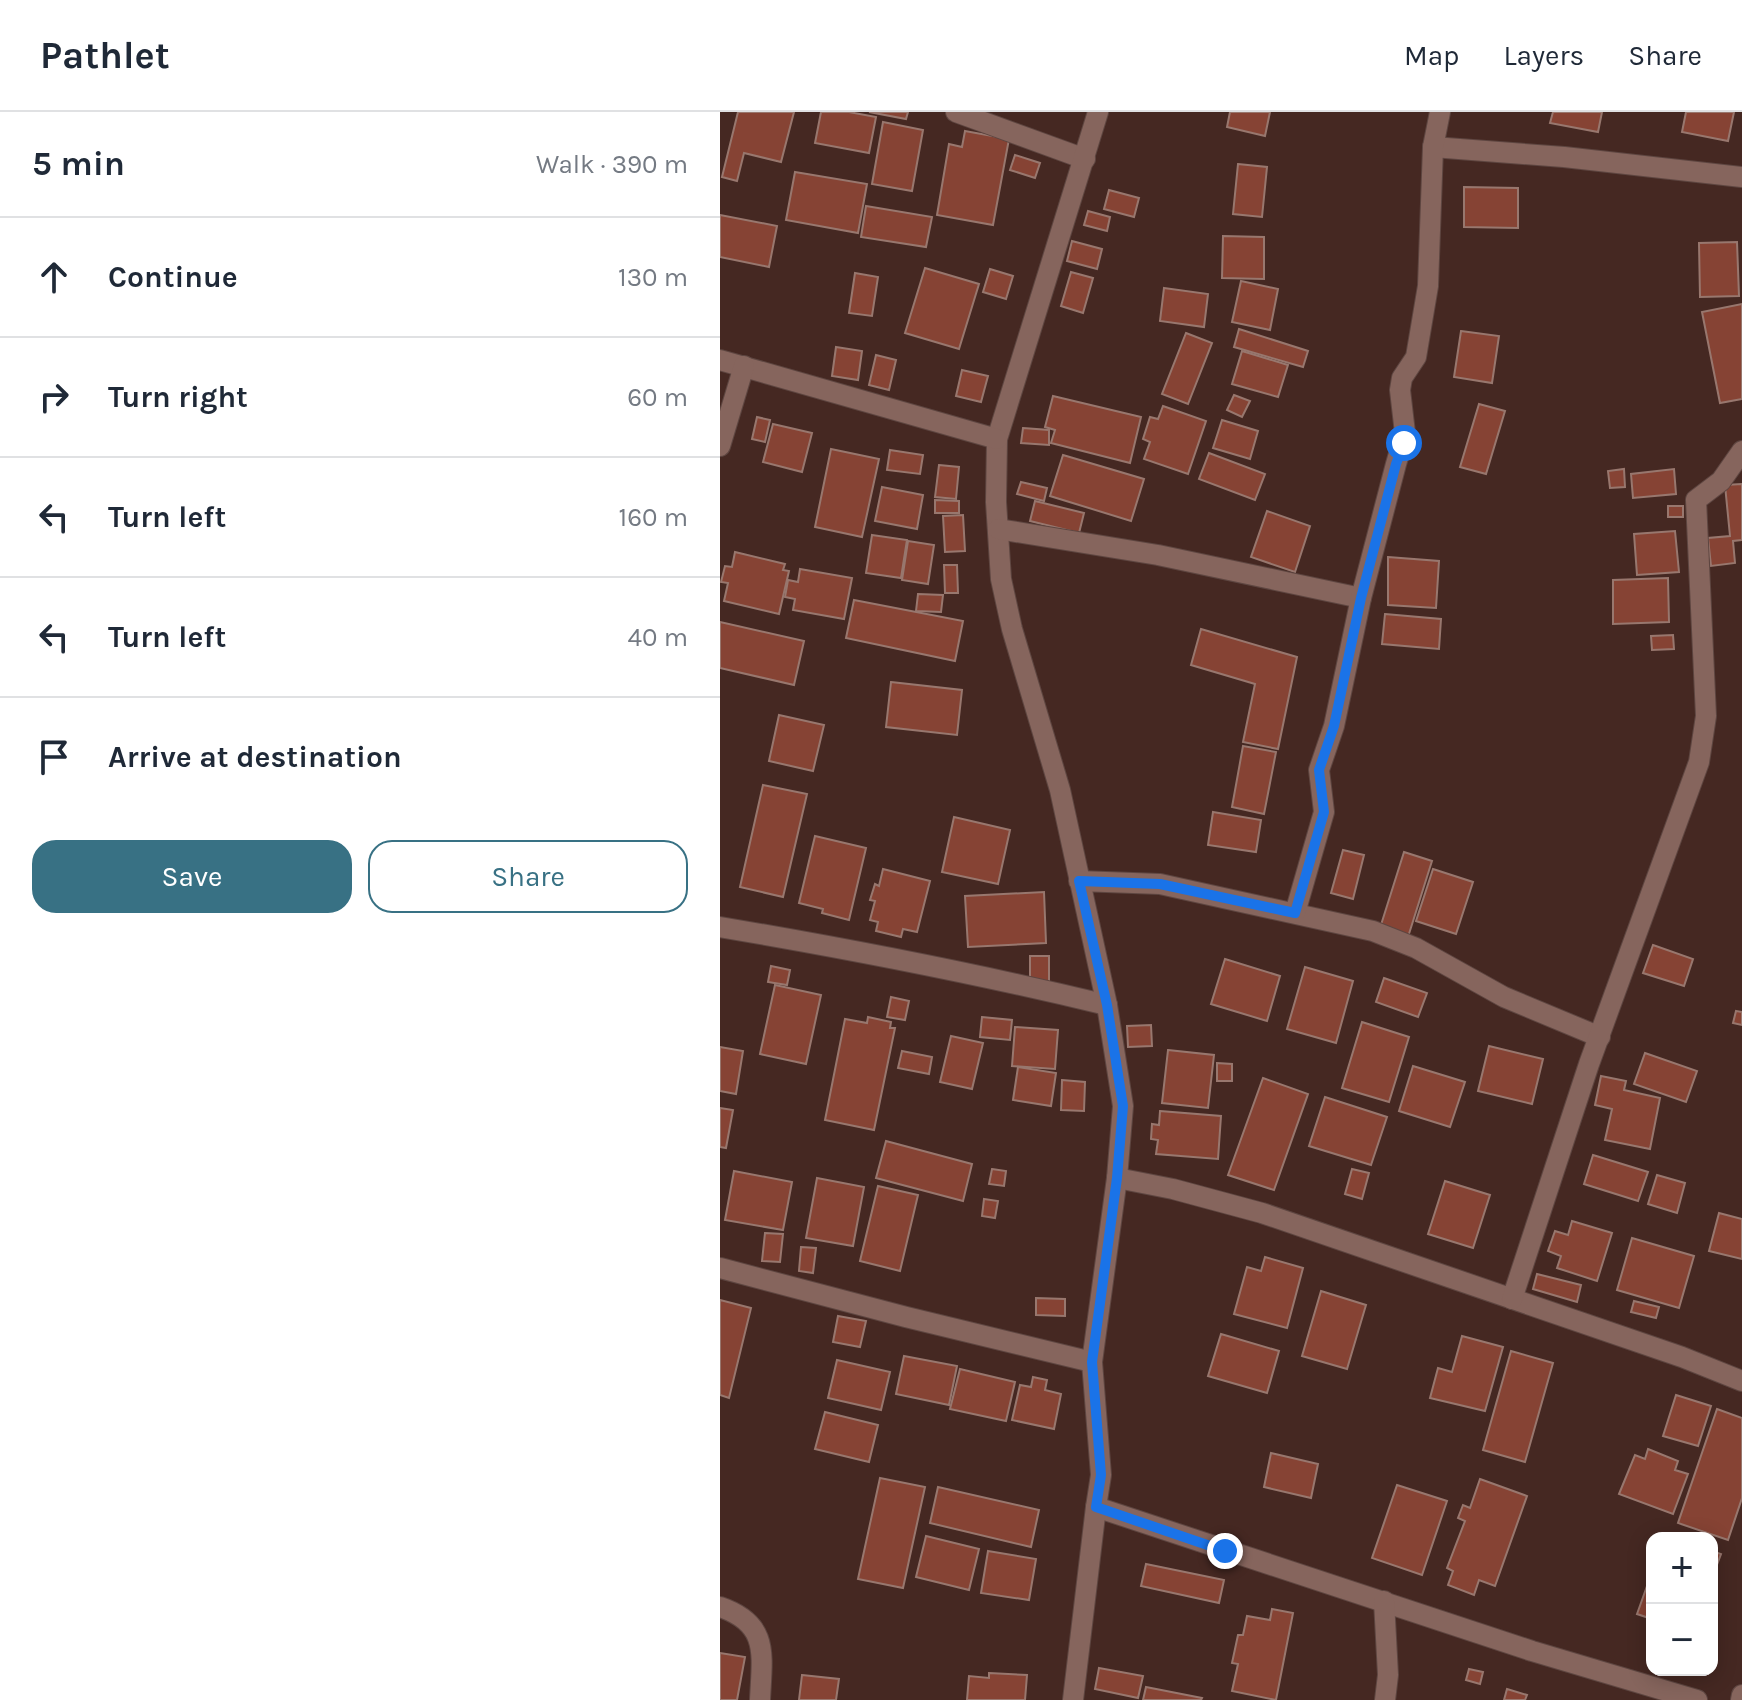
<!DOCTYPE html>
<meta charset="utf-8">
<style>
body{margin:0;font-family:Karla,sans-serif;background:#f6f6f7;color:#1f2937}
.controls{position:absolute;right:24px;bottom:24px;display:grid;overflow:hidden;border-radius:16px;box-shadow:0 4px 20px #0003}
.controls button{width:72px;height:72px;display:grid;place-items:center;padding:0;border:0;border-bottom:2px solid #e0e1e3;background:#fff;color:#1f2937;font:40px sans-serif}
.stop{position:absolute;width:24px;height:24px;margin:-18px;border:6px solid #1a73e8;border-radius:50%;background:#fff}
.stop.end{background:#1a73e8;border-color:#fff;box-shadow:0 2px 8px #0008}
.list{margin:0;padding:0;list-style:none}
h2{display:flex;justify-content:space-between;align-items:center;height:104px;margin:0;padding:0 32px;font-size:34px}
h2 small{font-size:26px;font-weight:400;color:#747a83}
.list li{display:grid;grid-template-columns:52px 1fr auto;gap:24px;align-items:center;box-sizing:border-box;height:120px;padding:0 32px;border-top:2px solid #e0e1e3}
.list b{display:block;font-size:30px;white-space:nowrap}
.list em{font-size:26px;font-style:normal;color:#747a83}
.actions{display:flex;gap:16px;padding:24px 32px}
.actions a{flex:1;padding:18px 0;border:2px solid #387184;border-radius:24px;text-align:center;font-size:28px;color:#387184}
.actions .main{background:#387184;color:#fff}
.icon{flex:none;width:44px;height:44px;fill:none;stroke:currentColor;stroke-width:2;stroke-linecap:round;stroke-linejoin:round}
.map{position:relative;flex:none;width:1022px;height:1588px;overflow:hidden}
header{display:flex;align-items:center;gap:48px;box-sizing:border-box;height:112px;padding:0 40px;background:#fff;border-bottom:2px solid #e0e1e3}
header strong{font-size:38px}
nav{display:flex;gap:44px;margin-inline-start:auto;font-size:28px}
main{display:flex}
aside{flex:1;background:#fff}
.map>svg:first-child{display:block}
.building{fill:#864334;stroke:#98776e;stroke-width:2}
.lines{fill:none;stroke-linecap:round;stroke-linejoin:round}
.minor-casing{stroke:#5e4641;stroke-width:22}
.minor{stroke:#86655d;stroke-width:20}
.route{stroke:#1a73e8;stroke-width:10}
</style>
<header>
<strong>Pathlet</strong>
<nav><a>Map</a><a>Layers</a><a>Share</a></nav>
</header>
<main>
<aside>
<h2>5 min<small>Walk · 390 m</small></h2>
<ul class="list">
<li><svg class="icon" aria-label="ahead" viewBox="0 0 24 24"><path d="M12 20V5M6 11l6-6 6 6"/></svg><div><b>Continue</b></div><em>130 m</em></li>
<li><svg class="icon" aria-label="right" viewBox="0 0 24 24"><path d="M7 20v-9h11M14 6l5 5-5 5"/></svg><div><b>Turn right</b></div><em>60 m</em></li>
<li><svg class="icon" aria-label="left" viewBox="0 0 24 24"><path d="M17 20v-9H6M10 6l-5 5 5 5"/></svg><div><b>Turn left</b></div><em>160 m</em></li>
<li><svg class="icon" aria-label="left" viewBox="0 0 24 24"><path d="M17 20v-9H6M10 6l-5 5 5 5"/></svg><div><b>Turn left</b></div><em>40 m</em></li>
<li><svg class="icon" aria-label="arrive" viewBox="0 0 24 24"><path d="M6 21V4h12l-3 4 3 4H6"/></svg><div><b>Arrive at destination</b></div></li>
</ul>
<div class="actions"><a class="main">Save</a><a>Share</a></div>
</aside>
<div class="map">
<svg width="1022" height="1588" viewBox="0 0 1022 1588">
<rect width="100%" height="100%" fill="#452822"/>
<g class="building">
<path d="M18,0H74L61,50L24,41L17,69L2,65Z"/>
<path d="M101,0H129L156,5L149,41L95,31Z"/>
<path d="M149,0H188L186,7Z"/>
<path d="M510,0H550L545,24L507,15Z"/>
<path d="M833,0H882L878,20L830,11Z"/>
<path d="M966,0H1014L1008,29L962,20Z"/>
<path d="M163,10L203,18L192,79L152,72Z"/>
<path d="M245,19L289,27L273,113L217,103L229,32L242,35Z"/>
<path d="M295,43L320,51L315,66L290,58Z"/>
<path d="M518,52L547,55L542,105L513,102Z"/>
<path d="M75,60L147,72L138,121L66,108Z"/>
<path d="M744,75L798,76V116L744,115Z"/>
<path d="M389,78L419,86L414,105L384,97Z"/>
<path d="M146,94L212,105L206,135L141,125Z"/>
<path d="M368,99L390,105L387,119L364,113Z"/>
<path d="M0,103L57,114L49,155L0,145Z"/>
<path d="M503,124L544,125V167L502,166Z"/>
<path d="M352,129L382,137L377,157L347,149Z"/>
<path d="M1017,130L1019,184L980,185L979,131Z"/>
<path d="M205,156L259,172L239,237L185,221Z"/>
<path d="M270,157L293,164L286,187L263,180Z"/>
<path d="M351,160L373,166L363,201L341,194Z"/>
<path d="M135,161L158,165L152,204L129,201Z"/>
<path d="M521,169L558,177L550,218L512,210Z"/>
<path d="M444,176L488,182L484,215L440,209Z"/>
<path d="M1022,192V287L1000,291L982,200Z"/>
<path d="M519,217L588,239L583,255L514,235Z"/>
<path d="M741,219L779,224L772,271L734,265Z"/>
<path d="M466,221L492,231L468,292L442,282Z"/>
<path d="M116,235L142,239L138,268L112,264Z"/>
<path d="M522,239L568,253L558,285L512,272Z"/>
<path d="M156,243L176,248L169,278L149,273Z"/>
<path d="M242,258L268,264L261,290L236,284Z"/>
<path d="M514,283L530,289L522,305L507,298Z"/>
<path d="M333,284L421,305L410,351L331,331L335,318L325,315Z"/>
<path d="M759,292L785,299L766,362L740,355Z"/>
<path d="M443,294L486,309L468,362L424,347L430,330L423,327L430,305L438,307Z"/>
<path d="M37,305L50,308L45,330L32,327Z"/>
<path d="M502,308L538,319L530,347L493,336Z"/>
<path d="M53,312L92,321L82,360L43,350Z"/>
<path d="M303,316L329,318V333L301,331Z"/>
<path d="M111,337L159,347L142,425L95,415Z"/>
<path d="M170,338L203,343L200,362L167,358Z"/>
<path d="M489,341L545,362L535,388L479,367Z"/>
<path d="M343,343L424,367L411,409L330,384Z"/>
<path d="M219,353L239,355L236,387L215,385Z"/>
<path d="M904,357L905,375L890,376L888,359Z"/>
<path d="M954,357L956,382L913,386L911,362Z"/>
<path d="M301,370L327,376L324,389L297,382Z"/>
<path d="M1022,372V428L1013,429L1015,451L991,454L988,426L1010,424L1005,373Z"/>
<path d="M162,375L203,383L197,417L155,409Z"/>
<path d="M215,388L239,389V401H215Z"/>
<path d="M315,389L364,401L359,421L310,409Z"/>
<rect x="948" y="394" width="15" height="11"/>
<path d="M547,399L590,414L575,460L531,445Z"/>
<path d="M243,403L245,439L225,440L223,404Z"/>
<path d="M955,419L959,460L917,463L914,422Z"/>
<path d="M152,423L187,428L181,466L146,461Z"/>
<path d="M188,429L214,433L208,472L182,468Z"/>
<path d="M15,440L65,452L63,458L69,459L59,502L4,489L8,471L1,470L5,454L12,455Z"/>
<path d="M668,445L719,449L716,496L668,493Z"/>
<path d="M224,453H237L238,481H225Z"/>
<path d="M80,457L132,466L124,507L73,498L75,487L65,485L68,468L78,470Z"/>
<path d="M948,466L949,510L893,512V468Z"/>
<path d="M198,482L223,483L221,500L196,499Z"/>
<path d="M134,488L243,509L235,549L126,526Z"/>
<path d="M665,502L721,507L719,537L662,532Z"/>
<path d="M0,510L84,529L74,573L0,556Z"/>
<path d="M481,517L577,545L558,637L523,630L535,572L471,553Z"/>
<path d="M953,523L954,537L932,538L931,524Z"/>
<path d="M171,570L242,578L237,623L166,615Z"/>
<path d="M59,603L104,613L93,659L49,649Z"/>
<path d="M523,634L556,640L544,702L512,695Z"/>
<path d="M43,673L87,682L63,785L20,775Z"/>
<path d="M493,700L541,708L536,740L488,733Z"/>
<path d="M234,705L290,718L278,772L222,760Z"/>
<path d="M95,724L146,736L129,808L102,801L103,797L79,791Z"/>
<path d="M623,738L644,743L633,787L611,781Z"/>
<path d="M684,740L712,749L688,825L660,816Z"/>
<path d="M163,757L210,769L197,820L183,817L181,825L156,819L158,810L150,808L155,789L150,788L155,772L159,774Z"/>
<path d="M713,757L753,770L736,822L696,809Z"/>
<path d="M324,780L326,831L248,835L245,784Z"/>
<path d="M933,833L973,847L964,874L923,861Z"/>
<rect x="310" y="844" width="19" height="26"/>
<path d="M505,847L560,864L547,909L491,892Z"/>
<path d="M51,854L70,858L67,873L48,870Z"/>
<path d="M585,855L633,869L616,931L567,917Z"/>
<path d="M664,866L707,881L698,905L656,890Z"/>
<path d="M55,873L101,883L86,952L40,942Z"/>
<path d="M171,885L189,889L185,908L167,905Z"/>
<path d="M1016,899L1022,900V913L1013,911Z"/>
<path d="M148,905L171,910L170,916H175L154,1018L105,1008L125,907L147,911Z"/>
<path d="M262,905L292,908L290,928L260,925Z"/>
<path d="M642,910L689,925L669,990L622,976Z"/>
<path d="M431,913L432,934L408,935L407,914Z"/>
<path d="M295,915L338,918L335,957L292,954Z"/>
<path d="M231,924L263,931L252,977L220,970Z"/>
<path d="M769,934L823,947L812,992L758,979Z"/>
<path d="M0,935L23,939L16,982L0,979Z"/>
<path d="M448,938L494,943L488,996L442,991Z"/>
<path d="M182,939L212,945L209,962L178,956Z"/>
<path d="M925,941L977,959L966,990L914,972Z"/>
<path d="M497,951L512,952V969H497Z"/>
<path d="M693,954L745,970L730,1015L679,999Z"/>
<path d="M298,955L336,961L331,994L293,988Z"/>
<path d="M881,964L906,969L904,978L940,986L930,1037L885,1028L892,997L875,993Z"/>
<path d="M543,966L588,982L554,1078L508,1063Z"/>
<path d="M342,968L365,970L364,999L341,998Z"/>
<path d="M605,985L667,1005L651,1053L589,1034Z"/>
<path d="M0,996L13,998L6,1036L0,1035Z"/>
<path d="M440,999L501,1004L498,1047L436,1042L438,1028L431,1027L432,1012L439,1013Z"/>
<path d="M166,1029L252,1052L243,1089L156,1066Z"/>
<path d="M873,1043L928,1060L918,1089L864,1072Z"/>
<path d="M272,1057L286,1059L284,1074L269,1072Z"/>
<path d="M632,1057L649,1061L642,1087L625,1082Z"/>
<path d="M14,1059L72,1070L63,1118L5,1108Z"/>
<path d="M937,1063L965,1071L957,1101L928,1092Z"/>
<path d="M97,1066L144,1075L133,1134L86,1126Z"/>
<path d="M725,1069L770,1083L753,1136L708,1122Z"/>
<path d="M158,1074L198,1083L180,1159L140,1149Z"/>
<path d="M264,1087L278,1089L275,1106L262,1104Z"/>
<path d="M999,1101L1022,1107V1147L989,1139Z"/>
<path d="M852,1109L892,1121L877,1169L837,1156L841,1144L828,1139L835,1119L848,1123Z"/>
<path d="M45,1121L63,1122L60,1150L42,1149Z"/>
<path d="M912,1126L974,1144L959,1196L897,1178Z"/>
<path d="M81,1135L96,1136L93,1161L79,1159Z"/>
<path d="M545,1145L583,1156L567,1216L514,1202L527,1155L541,1159Z"/>
<path d="M817,1162L861,1173L857,1190L813,1177Z"/>
<path d="M601,1179L646,1193L627,1257L582,1244Z"/>
<path d="M316,1186L345,1187V1204L316,1203Z"/>
<path d="M0,1188L31,1196L9,1286L0,1283Z"/>
<path d="M914,1189L939,1195L936,1206L911,1200Z"/>
<path d="M118,1204L146,1209L140,1235L113,1230Z"/>
<path d="M501,1222L559,1239L547,1281L488,1264Z"/>
<path d="M742,1224L783,1235L765,1299L710,1286L718,1256L732,1260Z"/>
<path d="M791,1239L833,1251L805,1350L763,1338Z"/>
<path d="M184,1244L237,1254L229,1293L176,1282Z"/>
<path d="M117,1248L170,1260L161,1298L108,1286Z"/>
<path d="M240,1257L295,1270L286,1309L230,1297Z"/>
<path d="M313,1265L327,1268L325,1278L341,1282L334,1317L292,1308L300,1273L311,1275Z"/>
<path d="M956,1283L991,1294L978,1334L943,1324Z"/>
<path d="M997,1297L1022,1306V1386L1008,1428L958,1411Z"/>
<path d="M105,1300L158,1313L149,1350L95,1337Z"/>
<path d="M928,1337L958,1349L955,1358L968,1362L953,1402L899,1382L915,1343L925,1347Z"/>
<path d="M551,1341L598,1352L591,1386L544,1375Z"/>
<path d="M160,1366L205,1375L183,1476L138,1467Z"/>
<path d="M760,1367L807,1384L775,1474L759,1468L754,1483L728,1473L733,1459L727,1456L745,1409L738,1406L743,1393L750,1396Z"/>
<path d="M677,1373L727,1389L702,1463L652,1446Z"/>
<path d="M218,1375L319,1398L311,1435L210,1411Z"/>
<path d="M206,1424L259,1437L249,1478L196,1465Z"/>
<path d="M268,1439L316,1447L309,1488L261,1481Z"/>
<path d="M992,1439L1001,1442L992,1466Z"/>
<path d="M426,1452L504,1468L499,1491L421,1474Z"/>
<path d="M932,1460V1507L917,1502Z"/>
<path d="M552,1497L573,1501L556,1588L512,1579L518,1552L512,1551L518,1523H523L527,1504L550,1508Z"/>
<path d="M0,1541L25,1545L17,1588H0Z"/>
<path d="M379,1556L423,1564L418,1586L375,1577Z"/>
<path d="M749,1557L763,1560L760,1572L746,1568Z"/>
<path d="M269,1561L307,1563L305,1588H247L249,1564L269,1566Z"/>
<path d="M82,1563L119,1567L116,1588H79Z"/>
<path d="M426,1575L482,1586L481,1588H423Z"/>
<path d="M787,1577L807,1583L805,1588H784Z"/>
</g>
<g class="lines">
<defs>
<g id="minor">
<path d="M236,0L365,47"/>
<path d="M378,0L277,327L276,390L281,467L292,517L340,678L387,893L403,994L397,1066L372,1250L381,1363L376,1395L812,1539L977,1588"/>
<path d="M713,35L844,45L1022,65"/>
<path d="M0,248L277,327"/>
<path d="M0,334L24,254"/>
<path d="M278,417L438,443L641,486"/>
<path d="M359,769L440,772L653,819L696,836L784,885L880,925"/>
<path d="M575,801L604,700L599,658L614,614L641,486L676,352L685,321L680,278L682,266L696,245L708,174L713,35L720,0"/>
<path d="M0,815C130,837 259,862 387,893"/>
<path d="M397,1066L453,1077L542,1101L962,1245L1022,1269"/>
<path d="M0,1156L186,1205L372,1250"/>
<path d="M792,1187L869,952L979,650L986,604L976,388L1001,369L1022,339"/>
<path d="M664,1489L668,1563L665,1588"/>
<path d="M0,1495C50,1512 42,1543 40,1588"/>
<path d="M353,1588L376,1395"/>
<path d="M1021,1588L1022,1583"/>
</g>
</defs>
<use href="#minor" class="minor-casing"/>
<use href="#minor" class="minor"/>
</g>
<g class="lines">
<path class="route" d="M505,1439L376,1395L381,1363L372,1250L397,1066L403,994L387,893L359,769L440,772L575,801L604,700L599,658L614,614L641,486L676,352L684,331"/>
</g>
</svg>
<div class="controls">
<button>+</button>
<button>−</button>
</div>
<div class="stop" style="left:684px;top:331px"></div>
<div class="stop end" style="left:505px;top:1439px"></div>
</div>
</main>
